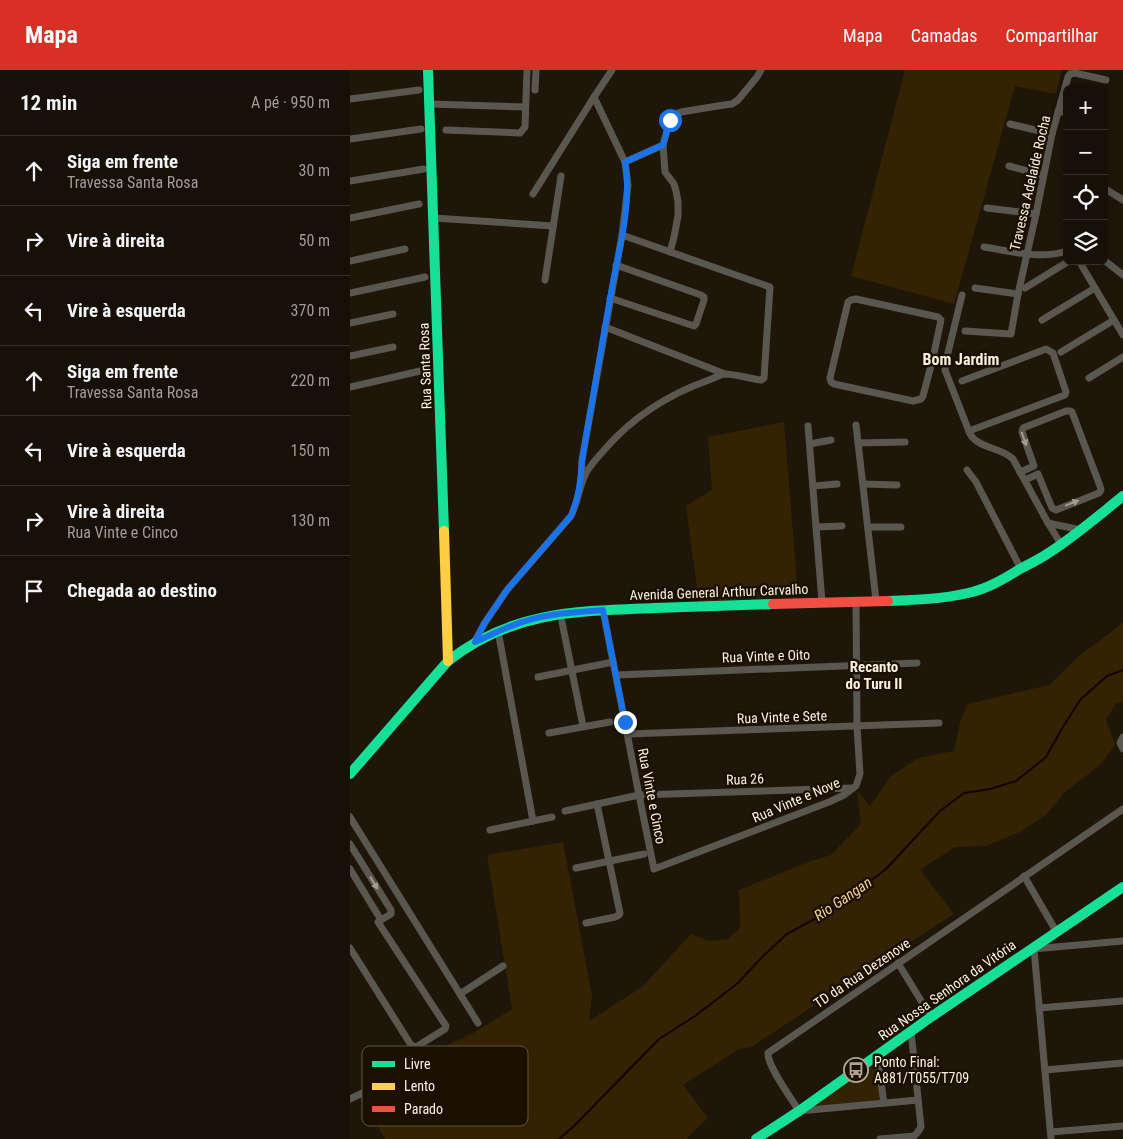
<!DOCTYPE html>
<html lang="pt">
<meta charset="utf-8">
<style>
body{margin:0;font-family:"Roboto Condensed",sans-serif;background:#1f1910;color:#f1f3f6}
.controls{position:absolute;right:15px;top:15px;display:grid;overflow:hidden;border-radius:8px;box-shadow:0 2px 12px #0003}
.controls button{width:45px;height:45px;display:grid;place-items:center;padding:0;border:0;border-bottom:1px solid #353028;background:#161006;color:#f1f3f6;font:25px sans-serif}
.stop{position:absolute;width:15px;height:15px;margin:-11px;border:4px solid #1a73e8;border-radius:50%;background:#fff}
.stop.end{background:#1a73e8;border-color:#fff;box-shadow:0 1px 5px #0008}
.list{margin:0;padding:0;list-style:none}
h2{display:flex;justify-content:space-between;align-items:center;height:65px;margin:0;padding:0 20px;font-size:21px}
h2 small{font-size:16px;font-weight:400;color:#9e9d9b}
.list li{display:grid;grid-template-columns:32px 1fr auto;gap:15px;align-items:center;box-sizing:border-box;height:70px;padding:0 20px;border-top:1px solid #353028}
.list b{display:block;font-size:19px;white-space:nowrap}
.list p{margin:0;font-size:16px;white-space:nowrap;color:#9e9d9b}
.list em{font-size:16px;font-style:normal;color:#9e9d9b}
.icon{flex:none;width:28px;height:28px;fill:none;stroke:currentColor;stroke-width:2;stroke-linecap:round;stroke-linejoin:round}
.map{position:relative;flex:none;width:773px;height:1069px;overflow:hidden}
header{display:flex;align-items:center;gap:30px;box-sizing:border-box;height:70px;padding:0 25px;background:#d93025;color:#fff}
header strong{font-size:24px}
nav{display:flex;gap:28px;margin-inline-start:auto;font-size:18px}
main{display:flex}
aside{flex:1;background:#161006}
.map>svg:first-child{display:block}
.green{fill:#332302}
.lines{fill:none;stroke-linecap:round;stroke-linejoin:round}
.stream{stroke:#180201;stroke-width:2}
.street{stroke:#5a5750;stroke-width:7}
.fast{stroke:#16e098;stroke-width:10}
.slow{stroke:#ffcf43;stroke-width:10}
.jam{stroke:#f24e42;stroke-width:10}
.oneway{fill:#a29c91}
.route{stroke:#1a73e8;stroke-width:6}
.labels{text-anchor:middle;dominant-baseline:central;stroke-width:5;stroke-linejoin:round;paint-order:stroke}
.street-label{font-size:14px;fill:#faf1e0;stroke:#1b1000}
.poi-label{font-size:14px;fill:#faf1e0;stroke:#1b1000;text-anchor:start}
.neighbourhood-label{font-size:15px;font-weight:bold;fill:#faf1e0;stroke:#1b1000}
.water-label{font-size:15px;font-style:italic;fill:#f6d495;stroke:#1b1000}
.quarter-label{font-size:16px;font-weight:bold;fill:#faf1e0;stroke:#1b1000}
.key{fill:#1b1000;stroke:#5e5443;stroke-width:1}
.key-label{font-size:14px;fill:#faf1e0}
</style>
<header>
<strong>Mapa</strong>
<nav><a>Mapa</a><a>Camadas</a><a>Compartilhar</a></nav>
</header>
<main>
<aside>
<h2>12 min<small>A pé · 950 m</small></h2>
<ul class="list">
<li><svg class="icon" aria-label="ahead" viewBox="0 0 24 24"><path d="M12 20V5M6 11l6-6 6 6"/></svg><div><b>Siga em frente</b><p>Travessa Santa Rosa</p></div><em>30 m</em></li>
<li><svg class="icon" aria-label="right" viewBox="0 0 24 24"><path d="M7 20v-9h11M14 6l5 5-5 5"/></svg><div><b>Vire à direita</b></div><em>50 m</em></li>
<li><svg class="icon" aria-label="left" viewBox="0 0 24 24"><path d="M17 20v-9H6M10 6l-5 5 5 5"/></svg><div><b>Vire à esquerda</b></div><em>370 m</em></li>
<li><svg class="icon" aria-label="ahead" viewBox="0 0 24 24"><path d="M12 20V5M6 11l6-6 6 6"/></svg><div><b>Siga em frente</b><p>Travessa Santa Rosa</p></div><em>220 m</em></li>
<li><svg class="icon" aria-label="left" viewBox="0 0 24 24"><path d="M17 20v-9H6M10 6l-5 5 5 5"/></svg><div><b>Vire à esquerda</b></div><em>150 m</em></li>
<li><svg class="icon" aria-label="right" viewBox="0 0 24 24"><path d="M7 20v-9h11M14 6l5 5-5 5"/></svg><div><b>Vire à direita</b><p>Rua Vinte e Cinco</p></div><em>130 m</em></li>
<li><svg class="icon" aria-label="arrive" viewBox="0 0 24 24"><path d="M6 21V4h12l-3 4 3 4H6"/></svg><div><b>Chegada ao destino</b></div></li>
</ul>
</aside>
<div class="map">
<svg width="773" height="1069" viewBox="0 0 773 1069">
<rect width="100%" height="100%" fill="#1e1608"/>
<g class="green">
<path d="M555,0H712L706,24L665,16L604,234L501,206Z"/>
<path d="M434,352L448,526L349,532L336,436L362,420L358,367Z"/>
<path d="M773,553V632L766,633L756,650L765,675L751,694L714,723L696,745L668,763L635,776L605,777L570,800L604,844L401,977L389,979L333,1015L358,1048L336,1069H35L10,1029L24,1011L125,962L162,939L137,785L213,772L242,926L239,951L292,917L341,864L359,871L378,869L390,858L389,820L461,791L481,785L511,754L507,721L520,736L541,706L568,688L604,681L610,652L618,634L699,615L729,586Z"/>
<path d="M526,991L531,1031L460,1037Z"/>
</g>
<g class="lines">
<path class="stream" d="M209,1069L224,1056L309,969L345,946L388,913L413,886L437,864L470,846L506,822L536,799L590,741L614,723L640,719L666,711L696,687L714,655L731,629L757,606L773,600"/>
<g class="street">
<path d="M185,20L186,0"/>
<path d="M0,29L69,20"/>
<path d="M80,34L175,37"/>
<path d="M708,41L717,43"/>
<path d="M660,54L702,64"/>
<path d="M96,60L170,63L175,57L177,0"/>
<path d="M0,69L71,59"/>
<path d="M275,92L313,75"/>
<path d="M659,96L693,105"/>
<path d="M0,111L74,99"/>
<path d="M183,124L244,27L262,0"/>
<path d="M754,125L757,120L773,130"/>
<path d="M637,138L686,144"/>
<path d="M0,148L69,134"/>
<path d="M84,148L203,156"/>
<path d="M634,177C660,181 690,190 717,181"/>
<path d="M320,182L324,167L328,146V132L326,121L324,114L315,102L313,75L320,50L323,46L331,42L374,35L382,34L388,30L407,7L411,0"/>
<path d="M754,190L773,205"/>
<path d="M0,191L55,179"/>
<path d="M729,191L773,265"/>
<path d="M195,210L211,106"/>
<path d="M625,218L668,224"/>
<path d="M675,218L719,191"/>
<path d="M0,223L75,207"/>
<path d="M612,225L596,291L595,300L620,364C629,379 651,377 663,389L698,453L711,474"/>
<path d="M260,228L344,256L346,254L354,230V227L351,225L266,195"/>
<path d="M506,229L588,247L591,250L583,288L573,326L571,329L563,331L484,314L481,312L480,308L498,232L501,230Z"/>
<path d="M692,250L745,218"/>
<path d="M0,253L43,244"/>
<path d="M255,257L375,304"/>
<path d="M615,261L661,264L668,224L686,144L702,64L718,7L720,4L725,3L756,10"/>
<path d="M711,282L764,250"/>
<path d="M0,286L43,277"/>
<path d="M739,308L773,287"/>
<path d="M612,311L696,279L703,283L716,322L715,325L619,361"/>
<path d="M0,317L79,299"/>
<path d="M506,355L526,530"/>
<path d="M458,356L472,532"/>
<path d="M508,373L555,372"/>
<path d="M460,374L481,370"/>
<path d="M617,400L626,412L671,499"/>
<path d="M670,402L684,396L672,362L673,358L716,341H720L722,342L750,416L751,420L749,423L706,440L702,438L688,404L675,410"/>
<path d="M231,412L232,390L272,165L278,115L275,92L244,27"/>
<path d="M513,414L547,415"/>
<path d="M463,416L487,414"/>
<path d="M698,453L731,460"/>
<path d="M466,457L492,456"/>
<path d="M518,457H551"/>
<path d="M253,540L289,725L304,799L479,732L494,725L506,716L510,704L507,657L506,531"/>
<path d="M212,552L233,656"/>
<path d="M148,561L183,751"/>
<path d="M125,571L134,554L157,520L221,446C228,432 229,417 236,403C241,394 248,387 255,379C283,347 319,324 359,310C364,308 368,306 373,304C381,303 402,309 411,310L414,308L420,217L272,165"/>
<path d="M266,605L567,593"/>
<path d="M188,607L263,592"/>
<path d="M199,663L260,652"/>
<path d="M277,664L589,653"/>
<path d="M773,667L770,673L773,679"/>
<path d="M215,741L289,725L502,718"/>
<path d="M0,747L128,953"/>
<path d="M140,760L202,747"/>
<path d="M0,774L41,840V844L31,850L0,799"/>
<path d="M226,798L294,784"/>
<path d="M674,806L706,861"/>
<path d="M236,853L265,847L269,845L270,843L247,734"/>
<path d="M0,878L61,975L66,977L95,959L96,956L28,852"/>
<path d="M683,879L773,871"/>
<path d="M684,879L701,1069"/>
<path d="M548,893L581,947"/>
<path d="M110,924L153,896"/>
<path d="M689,938L773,931"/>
<path d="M527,985L534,1033"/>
<path d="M695,1000L773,993"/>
<path d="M0,1029L31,1014"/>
<path d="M568,1030L449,1041C442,1029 417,996 418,983L773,739"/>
<path d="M701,1062L773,1056"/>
<path d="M530,1069L564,1066L567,1063L571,1057L561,961"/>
</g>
<g class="fast">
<path d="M78,0L94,461"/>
<path d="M538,531C565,530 592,529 618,523C637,519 654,509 670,499C679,494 688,490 697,484C724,467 748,446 773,426"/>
<path d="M0,704L98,591C161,541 228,541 305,538C344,537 384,535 423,534"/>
<path d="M406,1069L449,1041L581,947L773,817"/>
</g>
<path class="slow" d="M94,461L98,591"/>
<path class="jam" d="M423,534L538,531"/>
</g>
<defs><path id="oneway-solid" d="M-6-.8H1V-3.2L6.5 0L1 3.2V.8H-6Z" transform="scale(1.25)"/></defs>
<g class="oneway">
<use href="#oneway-solid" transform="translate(674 369) rotate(71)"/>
<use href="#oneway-solid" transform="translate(722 433) rotate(-22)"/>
<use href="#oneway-solid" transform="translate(24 813) rotate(58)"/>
</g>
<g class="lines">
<path class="route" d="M275,652L253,540C229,542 203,543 179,550C160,555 143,564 125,572L134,554L157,520L221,446C229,428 231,410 232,390C242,332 252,274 262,217C270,176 282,133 275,92L313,75L320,50"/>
</g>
<defs>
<symbol id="bus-ring" viewBox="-11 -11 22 22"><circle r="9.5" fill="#1b1000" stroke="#ada494" stroke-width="1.5"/><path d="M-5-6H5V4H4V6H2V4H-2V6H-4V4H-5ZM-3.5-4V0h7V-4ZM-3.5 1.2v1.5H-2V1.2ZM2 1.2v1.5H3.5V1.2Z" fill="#ada494"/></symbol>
</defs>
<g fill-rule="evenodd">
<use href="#bus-ring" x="492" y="986" width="28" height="28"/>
</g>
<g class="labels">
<g class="street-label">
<text transform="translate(680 113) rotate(-77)">Travessa Adelaíde Rocha</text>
<text transform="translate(75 296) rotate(-92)">Rua Santa Rosa</text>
<text transform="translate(369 522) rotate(-2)">Avenida General Arthur Carvalho</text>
<text transform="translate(416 586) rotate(-2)">Rua Vinte e Oito</text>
<text transform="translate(432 647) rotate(-2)">Rua Vinte e Sete</text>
<text transform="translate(395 709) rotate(-2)">Rua 26</text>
<text transform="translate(302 726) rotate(79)">Rua Vinte e Cinco</text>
<text transform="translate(446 730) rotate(-23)">Rua Vinte e Nove</text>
<text transform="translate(512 903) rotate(-34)">TD da Rua Dezenove</text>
<text transform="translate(597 920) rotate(-35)">Rua Nossa Senhora da Vitória</text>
</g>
<g class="poi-label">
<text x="524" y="992">Ponto Final:<tspan x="524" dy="16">A881/T055/T709</tspan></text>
</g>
<g class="neighbourhood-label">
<text x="524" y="597">Recanto<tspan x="524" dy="17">do Turu II</tspan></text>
</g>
<g class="water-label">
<text transform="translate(493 829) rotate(-34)">Rio Gangan</text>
</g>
<g class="quarter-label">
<text x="611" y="289">Bom Jardim</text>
</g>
</g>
<rect x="12" y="976" width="166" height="80" rx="8" class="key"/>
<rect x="22" y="991" width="23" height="6" fill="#16e098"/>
<rect x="22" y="1013" width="23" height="7" fill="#ffcf43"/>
<rect x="22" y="1036" width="23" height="6" fill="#f24e42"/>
<g class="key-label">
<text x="54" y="999">Livre</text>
<text x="54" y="1021">Lento</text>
<text x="54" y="1044">Parado</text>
</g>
</svg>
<div class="controls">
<button>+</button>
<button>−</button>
<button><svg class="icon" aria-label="locate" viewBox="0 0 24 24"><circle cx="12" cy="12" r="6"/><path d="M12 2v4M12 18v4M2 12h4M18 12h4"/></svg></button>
<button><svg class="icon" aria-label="layers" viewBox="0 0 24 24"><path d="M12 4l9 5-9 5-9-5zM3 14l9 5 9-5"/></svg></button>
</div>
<div class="stop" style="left:320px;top:50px"></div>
<div class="stop end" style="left:275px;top:652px"></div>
</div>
</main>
